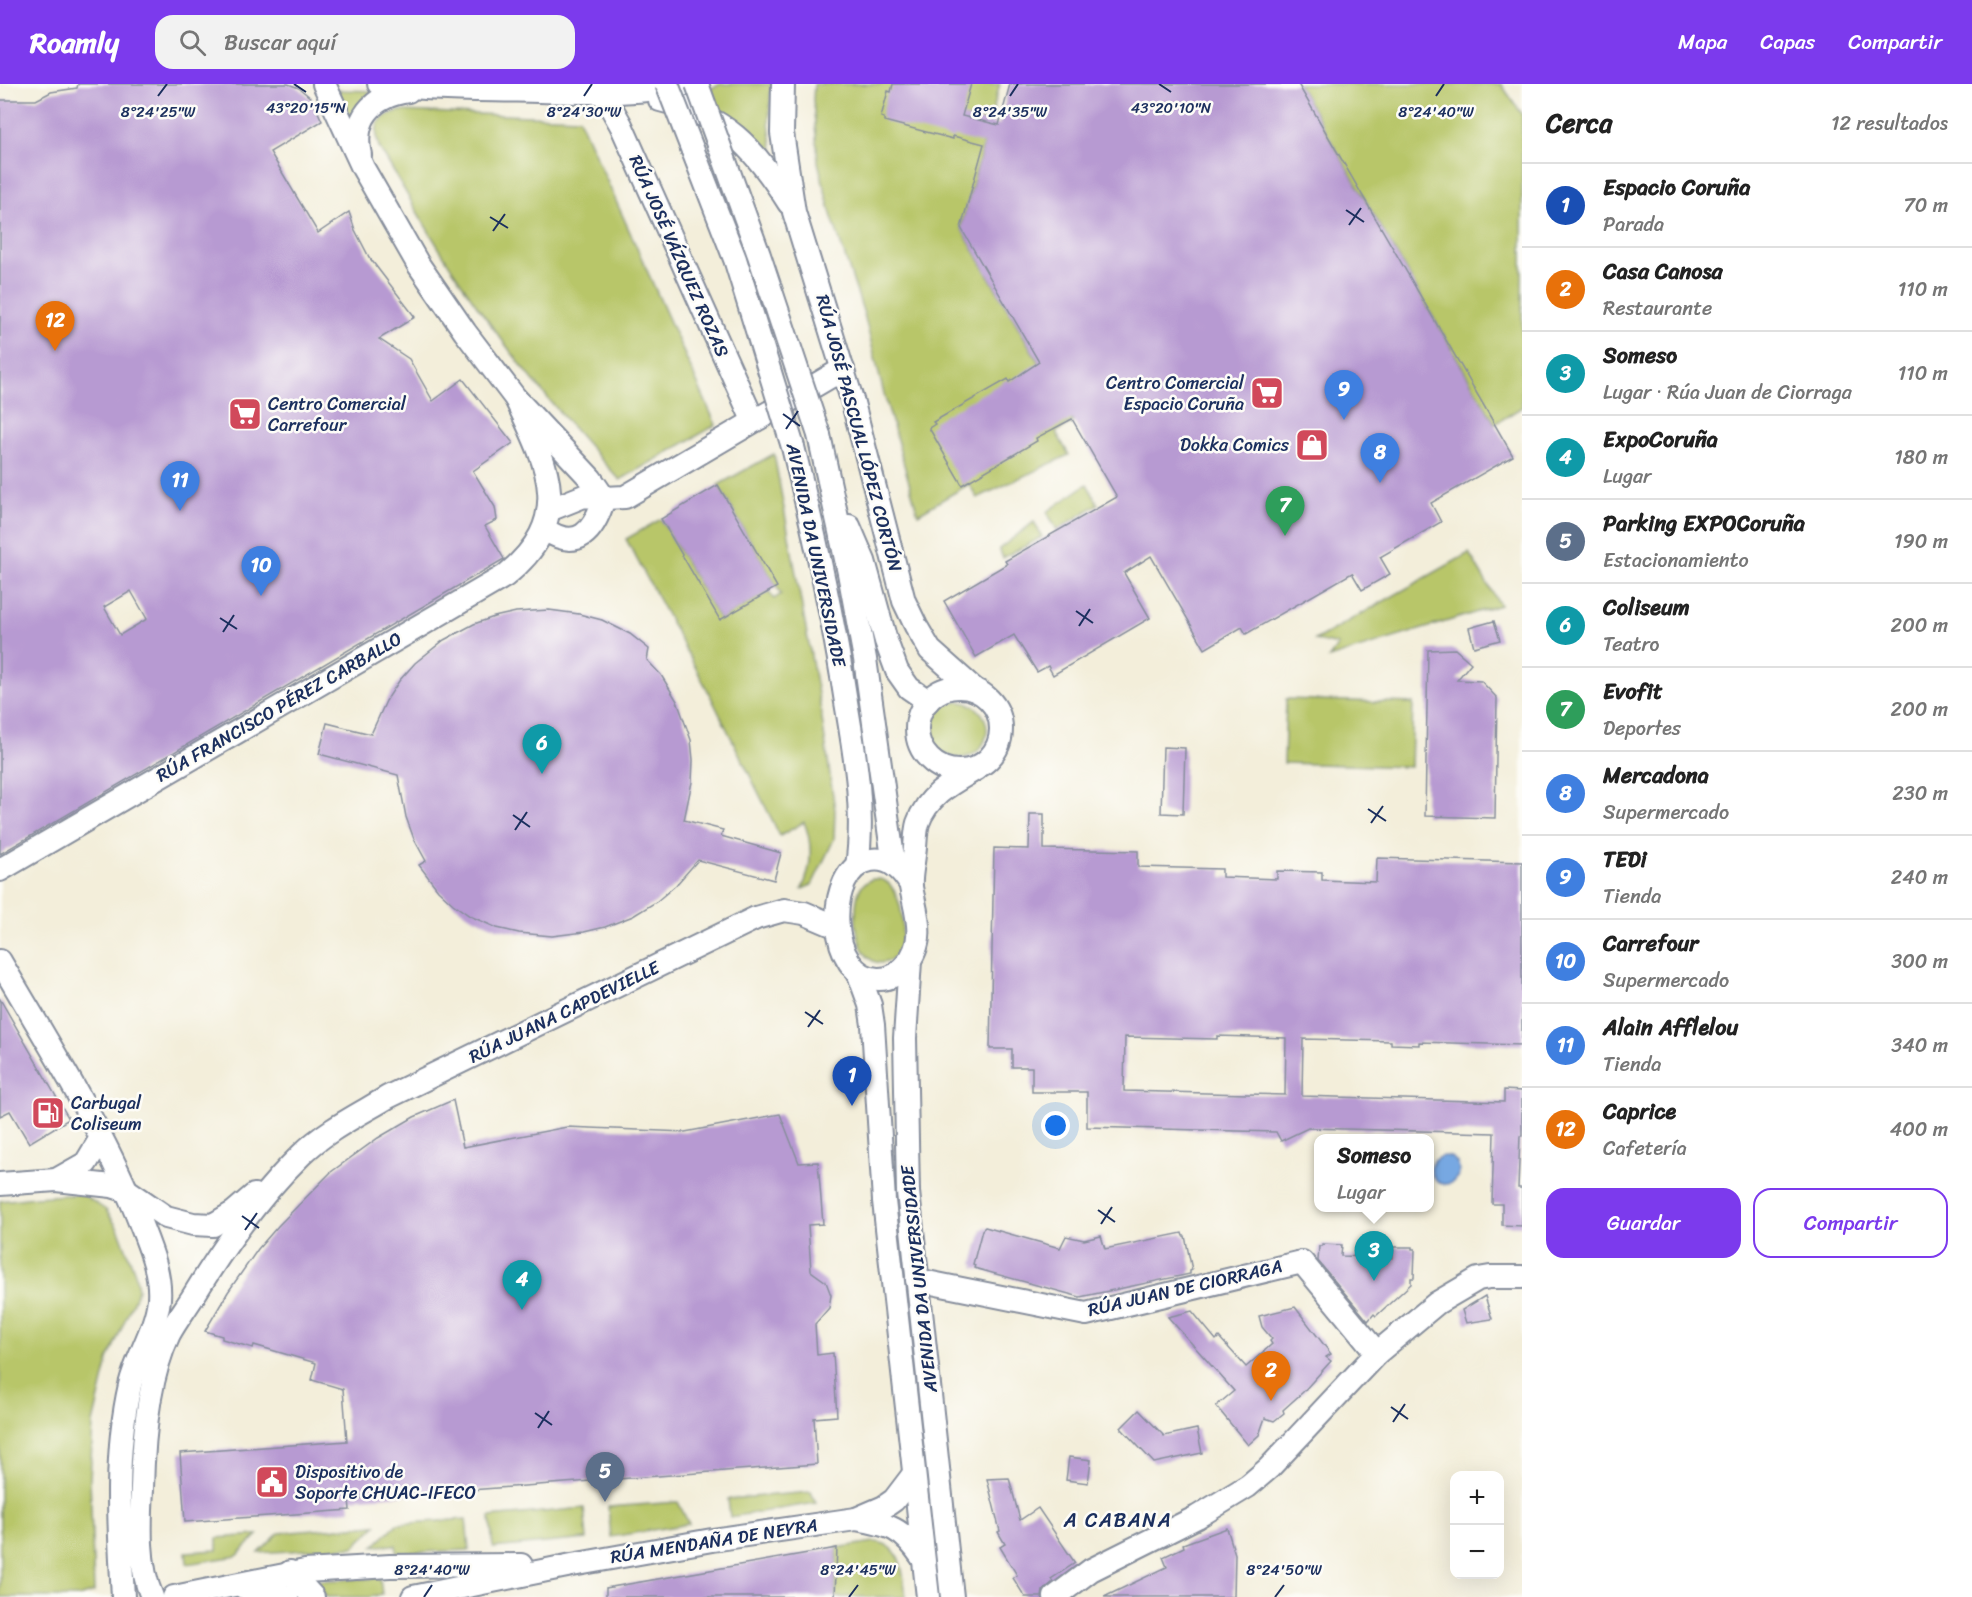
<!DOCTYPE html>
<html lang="es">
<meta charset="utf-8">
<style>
body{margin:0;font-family:Sriracha,sans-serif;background:#f2f2f2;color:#222}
.controls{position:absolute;right:18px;bottom:18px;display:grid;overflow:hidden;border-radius:12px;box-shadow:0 6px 24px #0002}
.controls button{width:54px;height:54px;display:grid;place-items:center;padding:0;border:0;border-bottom:2px solid #e0e0e0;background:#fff;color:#222;font:30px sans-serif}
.you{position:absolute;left:1056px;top:1042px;width:21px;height:21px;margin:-15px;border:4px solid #fff;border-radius:50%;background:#1a73e8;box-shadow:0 0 0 9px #1a73e833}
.badge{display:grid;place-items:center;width:39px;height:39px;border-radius:50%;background:#7c3aed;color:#fff;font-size:20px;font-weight:700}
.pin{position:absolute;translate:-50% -50px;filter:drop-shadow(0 2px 3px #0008)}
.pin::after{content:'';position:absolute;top:32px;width:21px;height:18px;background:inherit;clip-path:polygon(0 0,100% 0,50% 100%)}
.popup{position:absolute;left:1314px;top:1050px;width:120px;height:78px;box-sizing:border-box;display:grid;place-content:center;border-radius:12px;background:#fff;filter:drop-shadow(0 2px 4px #0005);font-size:20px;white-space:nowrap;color:#767676}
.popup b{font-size:22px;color:#222}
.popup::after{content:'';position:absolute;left:50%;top:100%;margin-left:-12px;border:12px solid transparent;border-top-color:#fff}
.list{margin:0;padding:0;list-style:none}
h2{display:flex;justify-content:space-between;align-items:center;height:78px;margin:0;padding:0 24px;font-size:26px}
h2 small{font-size:20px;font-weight:400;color:#767676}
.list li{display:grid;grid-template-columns:39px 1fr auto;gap:18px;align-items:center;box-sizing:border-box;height:84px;padding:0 24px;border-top:2px solid #e0e0e0}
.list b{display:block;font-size:22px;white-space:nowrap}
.list p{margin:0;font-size:20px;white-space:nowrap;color:#767676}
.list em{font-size:20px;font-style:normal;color:#767676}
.actions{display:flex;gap:12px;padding:18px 24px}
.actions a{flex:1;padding:14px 0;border:2px solid #7c3aed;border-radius:18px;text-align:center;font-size:21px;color:#7c3aed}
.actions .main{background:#7c3aed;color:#fff}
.icon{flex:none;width:33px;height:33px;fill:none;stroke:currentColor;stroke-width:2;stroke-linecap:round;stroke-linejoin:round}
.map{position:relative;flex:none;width:1522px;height:1513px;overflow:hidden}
header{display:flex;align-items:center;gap:36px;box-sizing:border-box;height:84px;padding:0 30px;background:#7c3aed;color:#fff}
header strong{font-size:28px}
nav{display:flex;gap:33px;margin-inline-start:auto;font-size:21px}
.search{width:420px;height:54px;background:#f2f2f2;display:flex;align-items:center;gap:15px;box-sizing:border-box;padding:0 21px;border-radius:18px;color:#767676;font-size:22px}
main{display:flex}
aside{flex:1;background:#fff}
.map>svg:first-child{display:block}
.green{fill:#b8c669;stroke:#6a7a64;stroke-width:1.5}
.water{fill:#77a8e2;stroke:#496ca0;stroke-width:1.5}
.building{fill:#b79ad2;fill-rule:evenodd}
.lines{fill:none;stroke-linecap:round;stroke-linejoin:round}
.street-casing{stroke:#878e9c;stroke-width:26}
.street{stroke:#fff;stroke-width:22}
.street-bridge-casing{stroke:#878e9c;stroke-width:26;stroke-linecap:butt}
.street-bridge{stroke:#fff;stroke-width:22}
.ticks{fill:none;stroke:#1b2f5e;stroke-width:2}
.labels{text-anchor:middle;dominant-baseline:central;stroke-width:5;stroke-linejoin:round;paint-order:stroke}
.street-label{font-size:18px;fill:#1b2f5e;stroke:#fdfcf7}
.poi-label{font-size:18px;fill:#1b2f5e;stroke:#fdfcf7;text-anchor:start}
.neighbourhood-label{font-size:20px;letter-spacing:1.5px;fill:#1b2f5e;stroke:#fdfcf7}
.ticks-label{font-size:15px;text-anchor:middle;fill:#1b2f5e;stroke:#fdfcf7;stroke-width:5;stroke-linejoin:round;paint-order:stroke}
</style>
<header>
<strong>Roamly</strong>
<div class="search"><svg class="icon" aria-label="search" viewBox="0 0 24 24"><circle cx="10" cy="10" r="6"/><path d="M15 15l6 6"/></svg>Buscar aquí</div>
<nav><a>Mapa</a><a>Capas</a><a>Compartir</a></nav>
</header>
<main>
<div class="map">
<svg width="1522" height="1513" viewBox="0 0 1522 1513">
<rect width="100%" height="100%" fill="#fdfcf7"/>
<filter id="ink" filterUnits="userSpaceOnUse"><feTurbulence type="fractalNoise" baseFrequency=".0167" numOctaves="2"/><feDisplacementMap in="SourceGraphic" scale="12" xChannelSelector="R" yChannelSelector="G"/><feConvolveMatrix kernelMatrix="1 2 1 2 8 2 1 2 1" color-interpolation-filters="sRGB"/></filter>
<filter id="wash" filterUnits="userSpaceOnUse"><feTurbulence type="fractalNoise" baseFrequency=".008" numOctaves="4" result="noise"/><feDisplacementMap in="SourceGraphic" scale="24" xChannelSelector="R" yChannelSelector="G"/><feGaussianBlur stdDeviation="1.35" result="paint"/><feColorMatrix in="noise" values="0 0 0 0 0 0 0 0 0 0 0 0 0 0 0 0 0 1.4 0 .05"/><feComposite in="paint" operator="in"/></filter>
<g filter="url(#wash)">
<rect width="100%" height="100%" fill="#f3eeda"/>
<g class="green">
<path d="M721,0H771L769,38L775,82L687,14Z"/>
<path d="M814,0H1000L961,144L1073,338L1056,348L1069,371L977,414L969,400L918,430L884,310L864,230L830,127L818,78L813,15Z"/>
<path d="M1298,0H1501L1522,30V323L1495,340Z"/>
<path d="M338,6L375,7L350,47Z"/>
<path d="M400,27L579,34L716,341L620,396C564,336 508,268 462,200C432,156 407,109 379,63C373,41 377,32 400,27Z"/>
<path d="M774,370L820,621L835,726L834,755L812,801L802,805C812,783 813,760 804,738L780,752L707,605L626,455L661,435L720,536L769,507L774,515L781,510L718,401Z"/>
<path d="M1087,400L1098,420L1057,446L1047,428Z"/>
<path d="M1034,438L1042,453L1003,474L999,465Z"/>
<path d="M1469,469L1500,521L1329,574L1338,561L1315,556Z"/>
<path d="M1286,615L1413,619L1411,683L1284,679Z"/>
<circle cx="959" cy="646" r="28"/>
<path d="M872,795C877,795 881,794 885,797C905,808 911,870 886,878C855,887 850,821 861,803C864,799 868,797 872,795Z"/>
<path d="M82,1110L106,1126L119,1146L136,1192L138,1206L108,1276L93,1339L90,1395L94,1508L78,1513H0V1117L36,1113Z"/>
<path d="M811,1408L816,1419L730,1433L728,1415Z"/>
<path d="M678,1418L689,1440L611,1453L608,1423Z"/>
<path d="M584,1424L587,1455L493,1464L490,1433Z"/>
<path d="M466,1435L469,1466L397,1469L396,1461L374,1462L397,1440Z"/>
<path d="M376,1441L354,1463L259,1469L279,1449Z"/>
<path d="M258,1451L237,1472L187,1480L186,1468L217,1466V1454Z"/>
<path d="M874,1458C903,1459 903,1490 906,1513H835L837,1464Z"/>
<path d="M380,1494L382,1510L371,1513H327L313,1497Z"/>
</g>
<circle class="water" cx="1445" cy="1086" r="14"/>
<g id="blocks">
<g class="building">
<path d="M78,0H288L299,4L312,15L322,37L270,68L318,149L349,128L355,146L369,173L415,233L379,255L409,275L433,317L463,295L513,359L473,387L495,423L497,436L485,442L504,475L0,770V16H36L51,8L77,4ZM131,507L147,535L120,551L104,523Z"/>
<path d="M893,0H971L962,32L999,41L1010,0H1298L1513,372L1431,419L1441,438L1380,473L1390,490L1362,506L1352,489L1246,550L1242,543L1205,565L1151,472L1124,489L1150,534L1053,591L1048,582L1037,588L1014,551L976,573L944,517L1007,480L1005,477L1117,413L1072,335L1036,354L1037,357L962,401L929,344L935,340L933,338L1008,295L1009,298L1039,278L961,144L984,60L953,52V55L884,37V34L881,33L888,7L891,8Z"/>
<path d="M718,401L777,503L720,536L661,435Z"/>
<path d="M549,526L579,530L602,536L630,550L649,565L647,576L661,591L677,617L691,656L693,676L692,698L684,736L723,746L721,752L781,769L774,796L698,776L676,801L656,818L633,832L605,843L584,848L552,852L519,849L497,844L470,832L453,820L438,806L419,781L426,777L414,755L406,733L398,691L319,670L327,639L371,650L386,617L399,597L415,579L444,556L474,540L494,533L516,528Z"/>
<path d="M1494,537L1500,556L1474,563L1469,544Z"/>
<path d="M1455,565L1471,579L1457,596L1481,597L1497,614L1495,734L1425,732L1428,566Z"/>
<path d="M1163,663L1185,664L1183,730L1161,729Z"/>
<path d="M1030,730H1044V765L1138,767V783L1222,785V793L1277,795V787L1322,788V796L1376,798L1377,774L1522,778V961L1419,958V961L1391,960V957L1303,955L1302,1012L1504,1018V1006L1522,1007V1052H1520L1518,1104H1522V1142L1502,1141V1120H1492L1494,1049L1308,1044L1281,1057L1276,1048L1087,1043V1008H1032V983H1012V965H990L994,764L1029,765ZM1217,952L1286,954L1285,1011L1124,1007L1125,953L1217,955Z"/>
<path d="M0,915L69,1035L29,1059L10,1027L0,1032Z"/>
<path d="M453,1016L463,1063L567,1043L685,1048L780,1030L799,1079L818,1078L823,1140L808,1141L811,1187L826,1198L831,1211L829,1224L815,1240L817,1271L833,1269L837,1332L814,1334L817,1380L349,1415L350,1426L185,1438L180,1369L347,1357L343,1305L312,1296L316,1279L254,1261L253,1264L222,1255V1252L205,1247L228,1208L258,1165L278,1142L331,1088L378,1054L414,1033Z"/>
<path d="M985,1143L1060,1164L1066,1152L1084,1156L1101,1152L1105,1165L1182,1149L1183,1152H1185L1192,1186L1190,1187V1190L1080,1213L974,1184L975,1181L973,1180L982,1146Z"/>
<path d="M1322,1160L1342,1161L1341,1172L1377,1173L1393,1174V1163H1412V1165H1415L1414,1194H1411V1200L1376,1232L1374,1230L1368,1237L1318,1177L1319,1162H1322Z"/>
<path d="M1485,1212L1492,1235L1466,1239L1462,1226Z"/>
<path d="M1295,1223L1331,1270L1326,1273L1331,1277L1303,1308L1283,1326L1284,1329L1274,1337L1265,1334L1259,1351L1248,1361L1216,1322L1234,1307L1168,1233L1192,1227L1216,1256L1219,1253L1246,1283L1272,1260L1270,1257L1272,1255L1262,1243L1259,1232Z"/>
<path d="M1139,1326L1164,1352L1197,1345L1202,1369L1154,1379L1121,1344Z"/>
<path d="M1069,1373L1091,1376L1088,1399L1066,1396Z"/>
<path d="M1009,1394L1020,1436L1038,1424L1075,1479L1051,1495L1053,1498L1043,1507L1042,1513H1025L1013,1494L1017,1491L1000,1463L1005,1460L998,1448L1000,1447L987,1395Z"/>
<path d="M1227,1444L1235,1470L1234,1513H1104L1167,1483L1163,1473L1184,1463L1183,1460Z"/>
<path d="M837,1464L835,1513H606V1504Z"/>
</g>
</g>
</g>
<g filter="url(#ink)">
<use href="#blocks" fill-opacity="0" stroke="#878e9c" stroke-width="1.5"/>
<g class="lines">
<defs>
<g id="street">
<path d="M324,0L363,84L418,180L465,248L516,315L591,395L604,414L625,413L843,285"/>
<path d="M379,0C432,6 485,6 539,7C588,8 638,11 686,0"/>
<path d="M783,0L782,49L794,128L853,319L904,517L916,542L930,566L975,606"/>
<path d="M603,9L621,41L753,336"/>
<path d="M660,16C725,32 754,63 789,119"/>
<path d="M360,71C352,35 372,12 408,7"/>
<path d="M819,351L849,489L865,575L894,781"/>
<path d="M793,363C814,447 833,532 846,618C855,672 865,727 857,782"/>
<path d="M849,442L864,477L886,557L897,587L909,604L928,617"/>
<path d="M544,445C578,468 594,448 604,414L584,412L549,426"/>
<circle cx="959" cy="645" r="42"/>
<path d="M0,786L505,492C575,435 549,384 516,315"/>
<path d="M911,801C902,786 890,773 871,776C822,784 828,896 879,895C891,895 898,890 906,881C927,856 916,830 911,803C910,793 913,781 914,771C916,761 915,749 918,739C928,711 952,699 976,685"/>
<path d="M0,877C50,963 105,1048 141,1141C150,1164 161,1190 159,1215C156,1245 137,1272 130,1301C114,1370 119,1443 123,1513"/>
<path d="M910,877L905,954L908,1108L952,1513"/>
<path d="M858,888L870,921L873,941L884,1117L928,1513"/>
<path d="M56,1096L112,1102L128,1107L166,1133L193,1140L213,1141L233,1129L254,1111"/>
<path d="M0,1100L56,1096L86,1079L101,1054"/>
<path d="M917,1196L1086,1230L1302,1178L1377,1269"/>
<path d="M856,1435C890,1441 902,1444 922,1473"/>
<path d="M290,1488L313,1513"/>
<path d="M244,1503L273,1507L287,1513"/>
<path d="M152,1513C138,1481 140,1440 142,1405C143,1357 148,1294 169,1250C176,1237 186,1224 194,1211C224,1162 259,1112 301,1071C325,1047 358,1031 388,1013L756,834L784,826L804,829L837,843"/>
<path d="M174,1513L305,1487L390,1482L521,1481"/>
<path d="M413,1513L572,1481L712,1456L856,1435L884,1423L894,1416L913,1391"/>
<path d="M1055,1513L1091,1486L1197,1433L1248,1402L1269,1384L1377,1269L1437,1219L1478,1195L1490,1193H1522"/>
</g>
</defs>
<use href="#street" class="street-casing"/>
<use href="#street" class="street"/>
<defs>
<g id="street-bridge">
<path d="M667,0L735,175L793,363"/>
<path d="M697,0L759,171L819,351"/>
</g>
</defs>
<use href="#street-bridge" class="street-bridge-casing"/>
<use href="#street-bridge" class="street-bridge"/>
</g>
</g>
<path class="ticks" d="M294,0L306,8M1159,0L1171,8M158,12L167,0M584,12L592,0M1010,12L1018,0M1436,12L1444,0M1346,126L1364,138M490,133L508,144M1349,141L1361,124M493,147L505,130M783,330L800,342M786,345L798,327M1076,527L1093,539M220,534L237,545M1079,542L1090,525M223,548L234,531M1368,725L1386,737M513,731L530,743M1371,739L1383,722M515,746L527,728M805,928L823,940M808,943L820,926M1098,1126L1115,1138M242,1132L259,1144M1101,1140L1112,1123M245,1146L257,1129M1391,1323L1408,1335M535,1329L552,1341M1393,1338L1405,1320M538,1344L549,1327M424,1513L432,1501M849,1513L858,1501M1275,1513L1284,1501"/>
<defs>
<symbol id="supermarket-square" viewBox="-11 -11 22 22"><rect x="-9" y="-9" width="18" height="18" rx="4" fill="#d1495b" stroke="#fdfcf7"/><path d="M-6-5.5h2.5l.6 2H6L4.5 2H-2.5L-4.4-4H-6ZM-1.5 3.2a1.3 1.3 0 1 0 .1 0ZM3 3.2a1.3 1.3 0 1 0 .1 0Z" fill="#fff"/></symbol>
<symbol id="shop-square" viewBox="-11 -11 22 22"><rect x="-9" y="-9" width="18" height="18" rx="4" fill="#d1495b" stroke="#fdfcf7"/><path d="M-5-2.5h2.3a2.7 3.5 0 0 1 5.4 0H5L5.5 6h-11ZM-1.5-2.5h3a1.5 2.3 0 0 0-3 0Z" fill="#fff"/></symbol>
<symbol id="fuel-square" viewBox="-11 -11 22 22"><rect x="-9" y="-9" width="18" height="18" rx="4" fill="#d1495b" stroke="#fdfcf7"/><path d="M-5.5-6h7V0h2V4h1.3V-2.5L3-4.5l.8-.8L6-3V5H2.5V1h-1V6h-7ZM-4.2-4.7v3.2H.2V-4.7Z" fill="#fff"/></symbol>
<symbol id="civic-square" viewBox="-11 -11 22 22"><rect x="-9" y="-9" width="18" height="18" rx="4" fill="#d1495b" stroke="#fdfcf7"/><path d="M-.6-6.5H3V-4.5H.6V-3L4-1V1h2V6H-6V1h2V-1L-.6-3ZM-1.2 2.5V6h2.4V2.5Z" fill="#fff"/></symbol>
</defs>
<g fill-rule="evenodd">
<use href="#supermarket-square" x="1248" y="290" width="38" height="38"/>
<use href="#supermarket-square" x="226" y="311" width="38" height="38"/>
<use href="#shop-square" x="1293" y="342" width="38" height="38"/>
<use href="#fuel-square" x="29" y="1010" width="38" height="38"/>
<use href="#civic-square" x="253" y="1379" width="38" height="38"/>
</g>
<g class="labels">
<g class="street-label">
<text transform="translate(679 172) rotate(66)">RÚA JOSÉ VÁZQUEZ ROZAS</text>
<text transform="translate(859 349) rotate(75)">RÚA JOSÉ PASCUAL LÓPEZ CORTÓN</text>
<text transform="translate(816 471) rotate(78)">AVENIDA DA UNIVERSIDADE</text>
<text transform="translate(279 623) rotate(-30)">RÚA FRANCISCO PÉREZ CARBALLO</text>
<text transform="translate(564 928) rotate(-26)">RÚA JUANA CAPDEVIELLE</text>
<text transform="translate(919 1195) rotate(-96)">AVENIDA DA UNIVERSIDADE</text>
<text transform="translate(1185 1204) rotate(-13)">RÚA JUAN DE CIORRAGA</text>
<text transform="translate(714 1457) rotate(-9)">RÚA MENDAÑA DE NEYRA</text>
</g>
<g class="poi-label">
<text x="1244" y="299" text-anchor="end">Centro Comercial<tspan x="1244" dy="21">Espacio Coruña</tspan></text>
<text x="268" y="320">Centro Comercial<tspan x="268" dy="21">Carrefour</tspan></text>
<text x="1289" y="361" text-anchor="end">Dokka Comics</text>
<text x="71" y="1019">Carbugal<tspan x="71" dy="21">Coliseum</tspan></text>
<text x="295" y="1388">Dispositivo de<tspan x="295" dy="21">Soporte CHUAC-IFECO</tspan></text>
</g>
<g class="neighbourhood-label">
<text x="1118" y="1436">A CABANA</text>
</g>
</g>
<g class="ticks-label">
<text x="306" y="29">43°20'15"N</text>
<text x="1171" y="29">43°20'10"N</text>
<text x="158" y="33">8°24'25"W</text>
<text x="584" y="33">8°24'30"W</text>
<text x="1010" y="33">8°24'35"W</text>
<text x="1436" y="33">8°24'40"W</text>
<text x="432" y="1491">8°24'40"W</text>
<text x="858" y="1491">8°24'45"W</text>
<text x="1284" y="1491">8°24'50"W</text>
</g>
</svg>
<div class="controls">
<button>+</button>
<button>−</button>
</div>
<div class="you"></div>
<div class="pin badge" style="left:852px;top:1022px;background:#1a4fb4">1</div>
<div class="pin badge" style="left:1271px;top:1317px;background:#e8710a">2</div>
<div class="pin badge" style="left:1374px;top:1197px;background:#0f9aa8">3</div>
<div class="popup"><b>Someso</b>Lugar</div>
<div class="pin badge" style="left:522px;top:1226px;background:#0f9aa8">4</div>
<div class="pin badge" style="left:605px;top:1418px;background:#5c6f8a">5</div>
<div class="pin badge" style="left:542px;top:690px;background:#0f9aa8">6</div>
<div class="pin badge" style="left:1285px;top:452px;background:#2e9e5b">7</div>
<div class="pin badge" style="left:1380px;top:399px;background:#3f7fe0">8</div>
<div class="pin badge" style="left:1344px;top:336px;background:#3f7fe0">9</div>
<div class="pin badge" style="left:261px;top:512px;background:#3f7fe0">10</div>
<div class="pin badge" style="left:180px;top:427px;background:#3f7fe0">11</div>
<div class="pin badge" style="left:55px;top:267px;background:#e8710a">12</div>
</div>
<aside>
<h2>Cerca<small>12 resultados</small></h2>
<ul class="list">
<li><span class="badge" style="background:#1a4fb4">1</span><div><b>Espacio Coruña</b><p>Parada</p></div><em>70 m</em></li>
<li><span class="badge" style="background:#e8710a">2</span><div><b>Casa Canosa</b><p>Restaurante</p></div><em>110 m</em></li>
<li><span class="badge" style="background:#0f9aa8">3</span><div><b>Someso</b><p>Lugar · Rúa Juan de Ciorraga</p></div><em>110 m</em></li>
<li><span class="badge" style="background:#0f9aa8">4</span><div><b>ExpoCoruña</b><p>Lugar</p></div><em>180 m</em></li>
<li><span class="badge" style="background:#5c6f8a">5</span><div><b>Parking EXPOCoruña</b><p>Estacionamiento</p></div><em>190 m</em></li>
<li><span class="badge" style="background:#0f9aa8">6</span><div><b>Coliseum</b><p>Teatro</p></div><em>200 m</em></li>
<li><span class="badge" style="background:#2e9e5b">7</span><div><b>Evofit</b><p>Deportes</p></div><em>200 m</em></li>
<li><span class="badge" style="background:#3f7fe0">8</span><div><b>Mercadona</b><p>Supermercado</p></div><em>230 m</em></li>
<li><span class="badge" style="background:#3f7fe0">9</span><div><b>TEDi</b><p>Tienda</p></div><em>240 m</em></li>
<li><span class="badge" style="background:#3f7fe0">10</span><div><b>Carrefour</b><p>Supermercado</p></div><em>300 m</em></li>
<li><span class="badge" style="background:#3f7fe0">11</span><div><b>Alain Afflelou</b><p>Tienda</p></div><em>340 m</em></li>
<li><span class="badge" style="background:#e8710a">12</span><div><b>Caprice</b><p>Cafetería</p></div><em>400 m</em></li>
</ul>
<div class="actions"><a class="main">Guardar</a><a>Compartir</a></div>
</aside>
</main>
